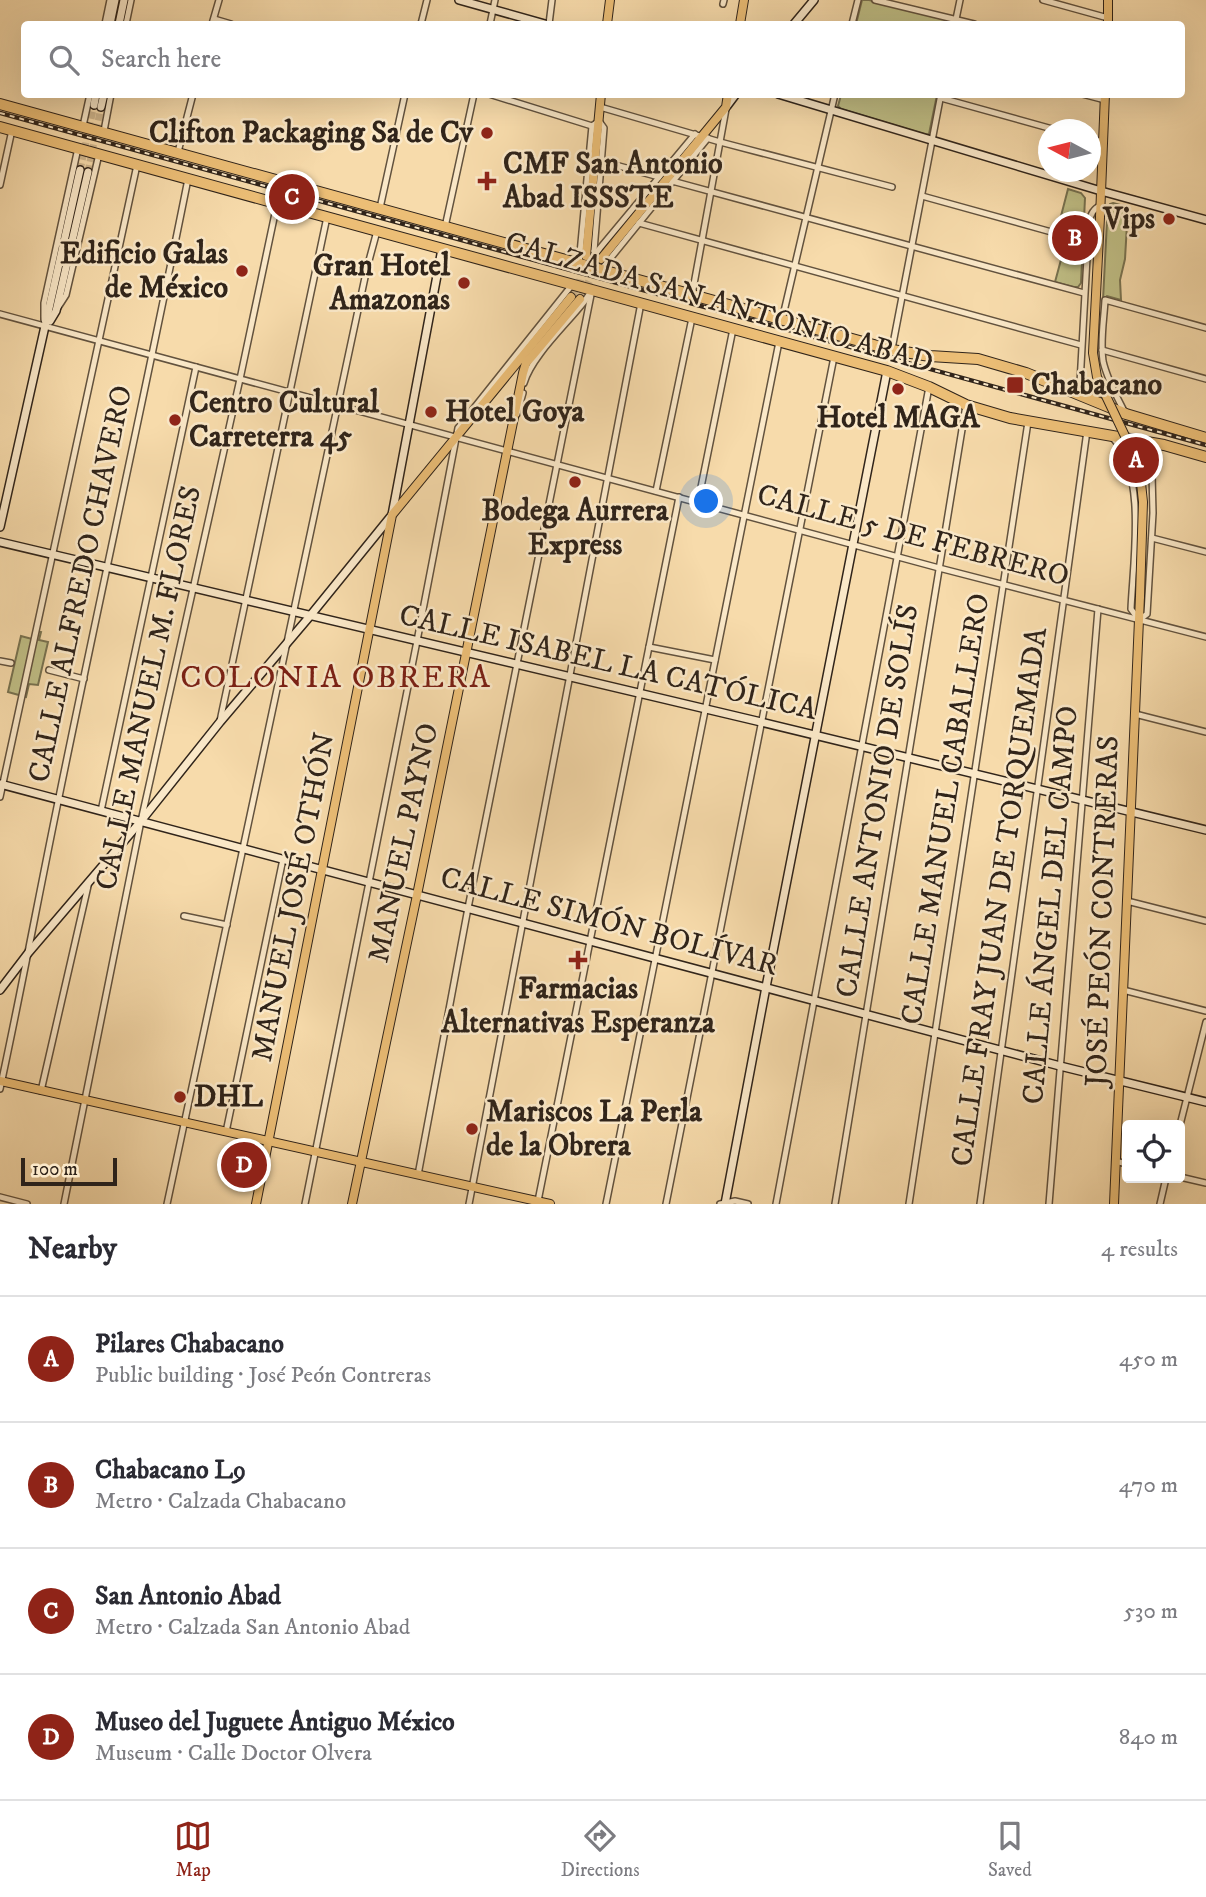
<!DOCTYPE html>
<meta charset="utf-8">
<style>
body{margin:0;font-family:"IM FELL DW Pica",serif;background:#f2f2f3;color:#2b2b33}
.controls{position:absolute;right:21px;bottom:21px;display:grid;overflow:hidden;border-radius:7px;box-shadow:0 7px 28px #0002}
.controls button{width:63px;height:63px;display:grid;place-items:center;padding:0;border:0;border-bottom:2px solid #e1e1e2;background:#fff;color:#2b2b33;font:35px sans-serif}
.compass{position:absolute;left:1038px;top:119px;width:63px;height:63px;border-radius:50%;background:#fff;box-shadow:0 7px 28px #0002;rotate:277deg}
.scale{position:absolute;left:21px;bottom:18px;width:96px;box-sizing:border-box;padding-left:7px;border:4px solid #30241a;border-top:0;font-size:19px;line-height:24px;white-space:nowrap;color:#30241a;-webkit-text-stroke:5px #fae8c8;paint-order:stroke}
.you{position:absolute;left:707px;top:502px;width:24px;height:24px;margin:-18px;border:5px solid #fff;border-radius:50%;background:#1a73e8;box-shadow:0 0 0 10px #1a73e833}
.badge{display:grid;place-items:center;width:46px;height:46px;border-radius:50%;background:#8f2418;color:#fff;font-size:23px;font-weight:700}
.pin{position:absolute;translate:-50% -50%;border:4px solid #fff;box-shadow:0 2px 7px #0006}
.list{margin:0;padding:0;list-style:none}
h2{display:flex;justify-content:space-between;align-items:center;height:91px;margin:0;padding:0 28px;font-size:30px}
h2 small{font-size:23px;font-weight:400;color:#7c7c81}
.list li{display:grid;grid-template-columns:46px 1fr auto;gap:21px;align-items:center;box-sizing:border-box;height:126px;padding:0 28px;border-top:2px solid #e1e1e2}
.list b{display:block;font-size:26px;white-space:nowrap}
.list p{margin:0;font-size:23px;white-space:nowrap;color:#7c7c81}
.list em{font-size:23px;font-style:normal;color:#7c7c81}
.icon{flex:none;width:38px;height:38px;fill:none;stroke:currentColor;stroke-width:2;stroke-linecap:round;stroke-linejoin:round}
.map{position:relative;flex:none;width:1206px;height:1204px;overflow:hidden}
.search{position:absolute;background:#fff;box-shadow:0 7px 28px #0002;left:21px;right:21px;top:21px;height:77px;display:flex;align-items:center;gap:18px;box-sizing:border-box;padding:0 24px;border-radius:7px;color:#7c7c81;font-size:26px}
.sheet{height:595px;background:#fff}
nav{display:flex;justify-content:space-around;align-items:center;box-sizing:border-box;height:98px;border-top:2px solid #e1e1e2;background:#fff;font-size:19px;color:#7c7c81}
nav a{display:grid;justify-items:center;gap:4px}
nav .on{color:#8f2418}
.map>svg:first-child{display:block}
.green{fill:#c0bf86;stroke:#787250;stroke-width:2}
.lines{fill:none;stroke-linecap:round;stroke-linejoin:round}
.secondary-tunnel{stroke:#cfb68e;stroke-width:7;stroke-dasharray:7 3.5;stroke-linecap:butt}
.primary-tunnel{stroke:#cfb68e;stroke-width:8;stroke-dasharray:8 4;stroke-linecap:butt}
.street-casing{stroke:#62523e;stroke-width:8}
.secondary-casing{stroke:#30241a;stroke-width:10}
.primary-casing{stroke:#30241a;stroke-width:10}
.highway-casing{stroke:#30241a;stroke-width:12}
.street{stroke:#fae8c8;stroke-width:5}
.secondary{stroke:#fae8c8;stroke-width:7}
.primary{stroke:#ecbe76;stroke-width:8}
.highway{stroke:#ecbe76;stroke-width:10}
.rail-casing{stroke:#30241a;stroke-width:4.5}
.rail{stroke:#fae8c8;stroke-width:2;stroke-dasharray:5;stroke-linecap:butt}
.primary-bridge-casing{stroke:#30241a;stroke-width:10;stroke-linecap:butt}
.primary-bridge{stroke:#ecbe76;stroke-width:8}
.poi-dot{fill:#8f2418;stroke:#fae8c8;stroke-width:2.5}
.labels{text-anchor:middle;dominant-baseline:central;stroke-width:5;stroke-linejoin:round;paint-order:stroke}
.poi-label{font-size:30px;font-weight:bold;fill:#30241a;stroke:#fae8c8;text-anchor:start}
.street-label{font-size:30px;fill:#30241a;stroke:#fae8c8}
.neighbourhood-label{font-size:32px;letter-spacing:2px;fill:#7a1f14;stroke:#fae8c8}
</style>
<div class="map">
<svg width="1206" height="1204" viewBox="0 0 1206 1204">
<rect width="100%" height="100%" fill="#f7dbab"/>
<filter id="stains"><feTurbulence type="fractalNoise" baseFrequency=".00286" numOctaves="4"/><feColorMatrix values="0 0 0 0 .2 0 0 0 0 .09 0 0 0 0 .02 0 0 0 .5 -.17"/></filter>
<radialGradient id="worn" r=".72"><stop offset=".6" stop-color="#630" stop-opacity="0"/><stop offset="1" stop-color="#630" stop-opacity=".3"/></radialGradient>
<g class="green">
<path d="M862,0H869L948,20L950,22V24H856Z"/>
<path d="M841,95H937L929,134L927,135L841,109L838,106Z"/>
<path d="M1068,189L1081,193L1085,198L1081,283L1078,287H1074L1055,282L1062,256L1064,242L1055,239Z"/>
<path d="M1113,203L1128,207L1125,259L1120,280L1121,300L1107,296L1103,300L1107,221L1110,204Z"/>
<path d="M34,631L41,632L39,640L48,642L38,685L29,684L26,697L8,692L21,636L32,639Z"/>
</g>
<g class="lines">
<g class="secondary-tunnel">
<path d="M80,170L94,105"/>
<path d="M88,172L101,107"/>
</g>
<g class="primary-tunnel">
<path d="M571,297L580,281L585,261"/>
<path d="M580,299L598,264"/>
</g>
<defs>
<g id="street">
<path d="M875,0L974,24"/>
<path d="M1043,0L1108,18"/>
<path d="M723,4L724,0"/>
<path d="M214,19L231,24"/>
<path d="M105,24L110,0"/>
<path d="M126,24L131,0"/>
<path d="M212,24L219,0"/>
<path d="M421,24L427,0"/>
<path d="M490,24L495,0"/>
<path d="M549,24L552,0"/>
<path d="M852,24L858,0"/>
<path d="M955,24L960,0"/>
<path d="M489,94L592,126"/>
<path d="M1082,94L1105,100"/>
<path d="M941,98L1056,130"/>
<path d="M600,107L720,142L892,187"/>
<path d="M83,126L90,94"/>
<path d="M104,131L111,94"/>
<path d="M1090,139L1103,142"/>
<path d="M178,152L193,94"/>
<path d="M601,161L659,177"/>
<path d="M672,181L1084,293"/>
<path d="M0,185L12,130"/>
<path d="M922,196L1055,233"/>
<path d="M380,208L405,94"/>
<path d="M639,223L1081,345"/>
<path d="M445,227L474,94"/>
<path d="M594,251L597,252L600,248L695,134"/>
<path d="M579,264L592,126L599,121L604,128L594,251"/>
<path d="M601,270L708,138"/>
<path d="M692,295L726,109"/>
<path d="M57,309L66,295L99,154"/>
<path d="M0,314L939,568L1206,637"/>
<path d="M44,320V303L78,148"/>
<path d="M782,320L835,94"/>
<path d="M892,349L941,94"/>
<path d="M1102,350L1206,379"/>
<path d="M524,383C532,356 566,325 584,302L590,293"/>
<path d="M1069,388L1076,387L1080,383L1089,222C1091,214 1093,209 1101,205"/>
<path d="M1124,411C1116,395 1107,379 1103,361C1100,341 1104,320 1105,300L1206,328"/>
<path d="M517,414L523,393"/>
<path d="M1113,438C1147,476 1133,561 1131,609L1139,620"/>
<path d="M656,491L692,318"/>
<path d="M698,502L733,329"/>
<path d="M1152,538L1206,552"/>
<path d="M1139,620L1147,614L1153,513L1152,474L1148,457L1153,448L1160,446"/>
<path d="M649,647L715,660"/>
<path d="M0,661L11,663"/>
<path d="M49,670L84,679"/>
<path d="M1135,714L1206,732"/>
<path d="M220,721L327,217"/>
<path d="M0,797L137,165"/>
<path d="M101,811L196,367"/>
<path d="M1127,901L1206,921"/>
<path d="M184,916L227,925"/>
<path d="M1123,990L1206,1011"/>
<path d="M0,1089C21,992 39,894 59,797C101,591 147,385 188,179"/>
<path d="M41,1091L88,886"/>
<path d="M1180,1125L1206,1022"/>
<path d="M226,1132L283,859"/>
<path d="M1115,1161L1127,1164"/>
<path d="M418,1175L468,908L592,290"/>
<path d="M1180,1177L1206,1183"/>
<path d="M0,1197L27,1204"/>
<path d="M538,1201L679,497"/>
<path d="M64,1204L141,821L240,379L277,204"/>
<path d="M167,1204L367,268L377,231"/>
<path d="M305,1204L417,641L458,428L572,285"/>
<path d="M469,1204L641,303"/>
<path d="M606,1204L779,342"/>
<path d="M666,1204L834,357"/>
<path d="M720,1204L735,1201L748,1204"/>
<path d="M776,1204L929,387"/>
<path d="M835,1204L966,405"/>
<path d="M909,1204L1028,422"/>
<path d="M980,1204L1087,431"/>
<path d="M1049,1204L1098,609"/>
<path d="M1160,1204L1166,1178"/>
</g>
<g id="secondary">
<path d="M459,0L545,24"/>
<path d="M110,24L115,0"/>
<path d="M119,24L124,0"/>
<path d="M794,24L814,0"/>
<path d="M778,94L1101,191L1206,220"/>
<path d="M94,105L96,94"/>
<path d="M727,106L736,94"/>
<path d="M101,107L104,94"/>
<path d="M50,321L56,311L88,172"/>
<path d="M0,527L80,170"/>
<path d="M0,542L761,722L1206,830"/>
<path d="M0,784L1060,1066L1206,1102"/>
<path d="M0,990L29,952L141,821L220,722L310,616L392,515L442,249"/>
<path d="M725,1204L766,987L887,371"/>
</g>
<g id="primary">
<path d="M607,24L610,0"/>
<path d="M740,24L744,0"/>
<path d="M1108,24V0"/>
<path d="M1100,217L1105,94"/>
<path d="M586,256L601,94"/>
<path d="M601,259L726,107L728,94"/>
<path d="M0,1081L550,1204"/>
<path d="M256,1204L392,515L571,297"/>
<path d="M352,1204L417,895L523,373L526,363L533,355L580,299"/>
<path d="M1114,1204L1140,596"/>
</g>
<g id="highway">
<path d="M0,104L892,350L930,356L978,359L1026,373L1126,414L1206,438"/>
<path d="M0,127L297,209"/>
<path d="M301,210L887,371L929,387L966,405L1010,418L1164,445L1206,457"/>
</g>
</defs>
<use href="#street" class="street-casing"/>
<use href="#secondary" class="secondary-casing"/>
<use href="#primary" class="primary-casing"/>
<use href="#highway" class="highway-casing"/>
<use href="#street" class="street"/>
<use href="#secondary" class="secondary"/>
<use href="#primary" class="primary"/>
<use href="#highway" class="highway"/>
<defs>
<path id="rail" d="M0,113L1206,445"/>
</defs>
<use href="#rail" class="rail-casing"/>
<use href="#rail" class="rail"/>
<defs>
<path id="primary-bridge" d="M1100,217L1093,353L1097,377L1134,455L1141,483L1143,502L1140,596"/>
</defs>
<use href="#primary-bridge" class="primary-bridge-casing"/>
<use href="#primary-bridge" class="primary-bridge"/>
</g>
<g class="poi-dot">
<circle cx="487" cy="133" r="7"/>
<path d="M483.5 170.5h7v7h7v7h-7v7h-7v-7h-7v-7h7z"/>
<circle cx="1169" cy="219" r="7"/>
<circle cx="242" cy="271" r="7"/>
<circle cx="464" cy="283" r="7"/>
<rect x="1006" y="376" width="18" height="18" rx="3.5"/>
<circle cx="898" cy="389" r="7"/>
<circle cx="431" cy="412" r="7"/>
<circle cx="175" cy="420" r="7"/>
<circle cx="575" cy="482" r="7"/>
<path d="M574.5 949.5h7v7h7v7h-7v7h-7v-7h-7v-7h7z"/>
<circle cx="180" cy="1097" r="7"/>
<circle cx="472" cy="1129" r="7"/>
</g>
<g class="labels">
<g class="poi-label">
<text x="473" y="133" text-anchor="end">Clifton Packaging Sa de Cv</text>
<text x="503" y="164">CMF San Antonio<tspan x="503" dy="34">Abad ISSSTE</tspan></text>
<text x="1155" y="219" text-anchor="end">Vips</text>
<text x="228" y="254" text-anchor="end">Edificio Galas<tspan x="228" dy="34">de México</tspan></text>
<text x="450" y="266" text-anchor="end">Gran Hotel<tspan x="450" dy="34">Amazonas</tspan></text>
<text x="1031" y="385">Chabacano</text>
<text x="189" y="403">Centro Cultural<tspan x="189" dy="34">Carreterra 45</tspan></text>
<text x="445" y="412">Hotel Goya</text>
<text x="898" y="418" text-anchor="middle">Hotel MAGA</text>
<text x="575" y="511" text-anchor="middle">Bodega Aurrera<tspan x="575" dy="34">Express</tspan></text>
<text x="578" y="989" text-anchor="middle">Farmacias<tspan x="578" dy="34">Alternativas Esperanza</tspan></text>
<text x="194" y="1097">DHL</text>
<text x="486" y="1112">Mariscos La Perla<tspan x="486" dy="34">de la Obrera</tspan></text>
</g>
<g class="street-label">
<text transform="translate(719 303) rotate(16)">CALZADA SAN ANTONIO ABAD</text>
<text transform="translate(913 536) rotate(15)">CALLE 5 DE FEBRERO</text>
<text transform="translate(81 584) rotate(-78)">CALLE ALFREDO CHAVERO</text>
<text transform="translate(608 663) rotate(13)">CALLE ISABEL LA CATÓLICA</text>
<text transform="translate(149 688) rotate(-78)">CALLE MANUEL M. FLORES</text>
<text transform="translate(878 801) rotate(-81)">CALLE ANTONIO DE SOLÍS</text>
<text transform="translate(946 809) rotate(-81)">CALLE MANUEL CABALLERO</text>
<text transform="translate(404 843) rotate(-78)">MANUEL PAYNO</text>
<text transform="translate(294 897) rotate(-79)">MANUEL JOSÉ OTHÓN</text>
<text transform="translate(1000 897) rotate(-82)">CALLE FRAY JUAN DE TORQUEMADA</text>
<text transform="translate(1051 905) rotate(-85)">CALLE ÁNGEL DEL CAMPO</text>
<text transform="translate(1103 911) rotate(-88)">JOSÉ PEÓN CONTRERAS</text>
<text transform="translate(609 922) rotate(15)">CALLE SIMÓN BOLÍVAR</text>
</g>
<g class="neighbourhood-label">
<text x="336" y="678">COLONIA OBRERA</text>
</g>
</g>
<rect width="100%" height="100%" filter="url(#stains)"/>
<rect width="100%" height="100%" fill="url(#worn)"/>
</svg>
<div class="controls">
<button><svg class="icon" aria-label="locate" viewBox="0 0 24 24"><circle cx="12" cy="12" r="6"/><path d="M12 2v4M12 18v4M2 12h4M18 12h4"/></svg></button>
</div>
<svg class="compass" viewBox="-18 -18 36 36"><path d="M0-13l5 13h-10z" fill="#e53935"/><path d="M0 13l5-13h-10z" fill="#7c7c81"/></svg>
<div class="scale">100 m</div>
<div class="you"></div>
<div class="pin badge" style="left:1136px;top:460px">A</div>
<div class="pin badge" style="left:1075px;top:238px">B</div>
<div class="pin badge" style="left:292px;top:197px">C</div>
<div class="pin badge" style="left:244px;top:1165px">D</div>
<div class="search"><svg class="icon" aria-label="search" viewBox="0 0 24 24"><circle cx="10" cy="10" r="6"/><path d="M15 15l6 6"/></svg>Search here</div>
</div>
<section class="sheet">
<h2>Nearby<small>4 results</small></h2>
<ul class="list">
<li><span class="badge">A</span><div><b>Pilares Chabacano</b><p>Public building · José Peón Contreras</p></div><em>450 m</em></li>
<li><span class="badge">B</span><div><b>Chabacano L9</b><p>Metro · Calzada Chabacano</p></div><em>470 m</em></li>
<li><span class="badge">C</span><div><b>San Antonio Abad</b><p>Metro · Calzada San Antonio Abad</p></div><em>530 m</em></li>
<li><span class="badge">D</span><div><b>Museo del Juguete Antiguo México</b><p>Museum · Calle Doctor Olvera</p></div><em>840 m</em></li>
</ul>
</section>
<nav>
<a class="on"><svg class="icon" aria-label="map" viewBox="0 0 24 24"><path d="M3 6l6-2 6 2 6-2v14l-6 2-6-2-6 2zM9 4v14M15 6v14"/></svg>Map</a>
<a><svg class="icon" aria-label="directions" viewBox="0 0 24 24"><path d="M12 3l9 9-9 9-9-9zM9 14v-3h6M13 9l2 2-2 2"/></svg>Directions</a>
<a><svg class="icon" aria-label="saved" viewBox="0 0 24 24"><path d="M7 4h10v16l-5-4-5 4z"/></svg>Saved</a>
</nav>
